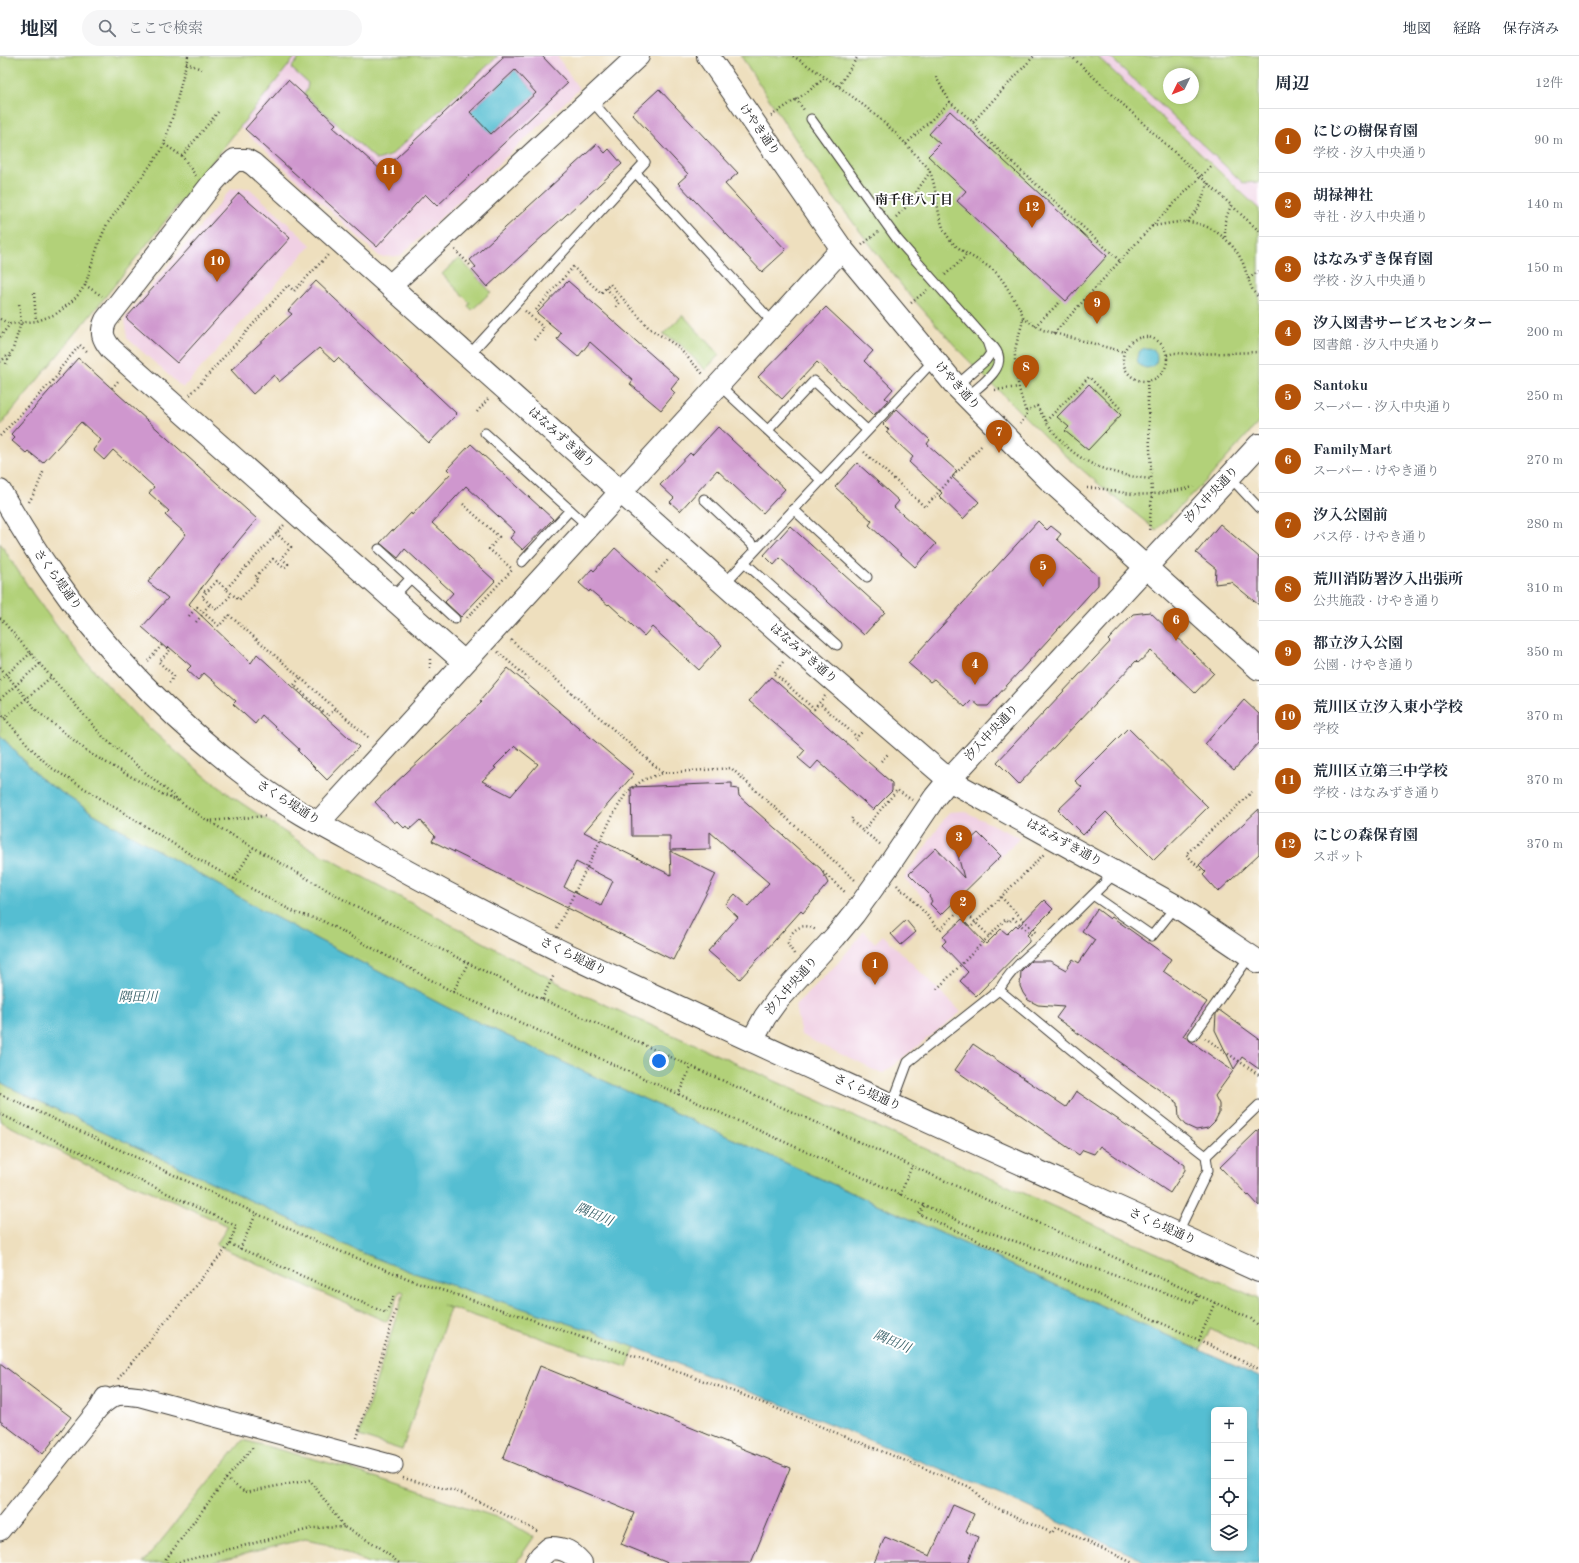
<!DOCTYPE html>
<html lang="ja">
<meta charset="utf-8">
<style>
body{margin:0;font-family:"Old Standard TT","Noto Serif JP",serif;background:#f6f6f7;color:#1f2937}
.controls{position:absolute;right:12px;bottom:12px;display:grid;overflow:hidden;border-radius:6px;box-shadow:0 2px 6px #0003}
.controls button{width:36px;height:36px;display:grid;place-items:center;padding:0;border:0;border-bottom:1px solid #e0e1e3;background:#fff;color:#1f2937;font:20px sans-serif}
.compass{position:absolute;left:1163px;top:12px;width:36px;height:36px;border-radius:50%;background:#fff;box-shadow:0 2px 6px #0003;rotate:227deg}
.you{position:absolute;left:659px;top:1005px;width:14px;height:14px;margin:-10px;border:3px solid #fff;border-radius:50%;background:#1a73e8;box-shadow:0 0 0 6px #1a73e833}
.badge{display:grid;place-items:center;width:26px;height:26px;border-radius:50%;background:#b45309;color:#fff;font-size:13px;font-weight:700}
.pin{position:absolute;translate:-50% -33px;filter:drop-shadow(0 1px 2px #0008)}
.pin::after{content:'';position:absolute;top:21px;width:14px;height:12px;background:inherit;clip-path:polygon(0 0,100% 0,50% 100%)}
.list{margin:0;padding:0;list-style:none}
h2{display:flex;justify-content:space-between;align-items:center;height:52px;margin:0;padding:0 16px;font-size:17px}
h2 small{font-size:13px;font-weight:400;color:#747a83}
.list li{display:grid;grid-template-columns:26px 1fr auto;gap:12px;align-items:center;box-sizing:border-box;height:64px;padding:0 16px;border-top:1px solid #e0e1e3}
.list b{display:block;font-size:15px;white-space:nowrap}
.list p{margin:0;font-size:13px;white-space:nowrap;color:#747a83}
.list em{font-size:13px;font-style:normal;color:#747a83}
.icon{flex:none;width:22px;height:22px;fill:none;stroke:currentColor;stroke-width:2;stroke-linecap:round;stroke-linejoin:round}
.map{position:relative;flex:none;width:1259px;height:1507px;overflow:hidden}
header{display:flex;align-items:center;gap:24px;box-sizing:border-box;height:56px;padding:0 20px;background:#fff;border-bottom:1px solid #e0e1e3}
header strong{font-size:19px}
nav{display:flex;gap:22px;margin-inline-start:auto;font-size:14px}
.search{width:280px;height:36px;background:#f6f6f7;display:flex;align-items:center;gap:10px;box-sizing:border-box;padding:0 14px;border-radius:22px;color:#747a83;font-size:15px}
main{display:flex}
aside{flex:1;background:#fff}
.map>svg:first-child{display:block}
.built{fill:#f0d0e4;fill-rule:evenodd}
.green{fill:#b2d179;stroke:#67764a;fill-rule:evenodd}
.water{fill:#55bed2;stroke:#386d77;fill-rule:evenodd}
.building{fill:#cf97ce;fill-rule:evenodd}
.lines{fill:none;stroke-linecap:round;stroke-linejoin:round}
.service-casing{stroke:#3c3934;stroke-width:11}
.minor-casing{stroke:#3c3934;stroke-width:21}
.tertiary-casing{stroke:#3c3934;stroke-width:24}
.path{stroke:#3c3934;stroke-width:2.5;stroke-dasharray:1 3;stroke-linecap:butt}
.service{stroke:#fff;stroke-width:9}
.minor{stroke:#fff;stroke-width:19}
.tertiary{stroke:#fff;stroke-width:22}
.labels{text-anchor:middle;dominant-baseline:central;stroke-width:4;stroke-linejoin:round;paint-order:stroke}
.street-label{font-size:12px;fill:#1c1c1c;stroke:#fff}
.neighbourhood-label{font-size:13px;font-weight:bold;fill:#1c1c1c;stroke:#fff}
.water-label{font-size:13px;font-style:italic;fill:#335d65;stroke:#fff}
</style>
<header>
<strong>地図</strong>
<div class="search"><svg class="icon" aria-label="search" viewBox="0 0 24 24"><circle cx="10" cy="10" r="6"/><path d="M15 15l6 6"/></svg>ここで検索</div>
<nav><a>地図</a><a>経路</a><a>保存済み</a></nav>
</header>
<main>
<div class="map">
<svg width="1259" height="1507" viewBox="0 0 1259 1507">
<rect width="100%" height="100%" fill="#fff"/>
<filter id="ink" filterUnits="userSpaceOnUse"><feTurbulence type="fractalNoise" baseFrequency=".025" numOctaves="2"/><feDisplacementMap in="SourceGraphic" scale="8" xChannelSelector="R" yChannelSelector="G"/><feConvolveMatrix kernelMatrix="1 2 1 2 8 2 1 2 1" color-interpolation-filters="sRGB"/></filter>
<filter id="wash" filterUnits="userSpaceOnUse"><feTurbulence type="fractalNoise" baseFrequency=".012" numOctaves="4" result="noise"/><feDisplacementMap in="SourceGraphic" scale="16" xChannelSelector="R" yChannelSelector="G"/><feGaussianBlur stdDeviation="0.9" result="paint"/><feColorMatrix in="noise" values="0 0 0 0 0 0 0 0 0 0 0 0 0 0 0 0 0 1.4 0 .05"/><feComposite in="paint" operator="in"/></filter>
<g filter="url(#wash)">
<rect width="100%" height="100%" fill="#eedfbe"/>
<g class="built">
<path d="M296,0H557L579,33L400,200L380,201L240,71Z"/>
<path d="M1097,0H1259V153L1233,127ZM1169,18H1193V42H1169Z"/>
<path d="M249,132L311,189L183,332L127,282L125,262L231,133Z"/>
<path d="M964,755L1020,782L941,859L904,822L949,756Z"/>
<path d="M864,875L875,887L883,879L961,956L882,1018L801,979L795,950L838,907Z"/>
</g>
<g class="green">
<path d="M0,0H296L102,245L0,370Z"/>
<path d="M301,0H498L390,100L377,104L304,38L307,33L308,27L291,12Z"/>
<path d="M741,0H1097L1259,153V366L1207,424L1156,474L1101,430L1050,386L965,301L906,235L832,139Z"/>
<path d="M1109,0H1259V126L1243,127ZM1169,18H1193V42H1169Z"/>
<path d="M459,202L491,236L472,254L468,250L470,247L442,218Z"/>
<path d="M683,259L719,299L705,314L680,288L663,278Z"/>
<path d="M0,487L33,538L59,573L85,605L137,661L183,702L210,724L234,742L304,789L564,930L1259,1243V1296L1210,1273L1200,1294L567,1008L448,952L271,859L94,758L41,723L0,679Z"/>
<path d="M0,1026L11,1032L360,1196L411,1216L598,1277L635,1291L627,1311L442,1249L450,1252L402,1394L359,1380L404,1236L400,1235L387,1266L216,1189L228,1170L150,1135L102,1117L0,1065Z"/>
<path d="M243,1384L348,1412L505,1464L534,1481L516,1507H368L326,1487L305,1483L209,1507H143Z"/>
</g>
<g class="water">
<path d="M515,14L536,37L491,78L470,56Z"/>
<circle cx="1147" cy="302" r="10"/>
<path d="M0,679L41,723L94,758L271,859L448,952L567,1008L1259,1321V1507H1149L1005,1440L791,1352L598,1277L411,1216L360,1196L11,1032L0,1026ZM1214,1354H1244V1492H1214Z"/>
</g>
<g id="blocks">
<g class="building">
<path d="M502,0H542L568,27L437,150L425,138L377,191L245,73L288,24L336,68L333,71L382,115L503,2ZM515,14L536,37L491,78L470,56Z"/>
<path d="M659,33L738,117L725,128L786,194L762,216L678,127L688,118L632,58Z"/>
<path d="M950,55L1107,200L1066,245L957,145L966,135L928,100L940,88L929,78Z"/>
<path d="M597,88L605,97L609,93L622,108L487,231L472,214L476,211L470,204Z"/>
<path d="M239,137L290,182L177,307L126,262Z"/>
<path d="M316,225L457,358L429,387L338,302L334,306L319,292L279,326L274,319L253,338L231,314L292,258L288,255Z"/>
<path d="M568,225L679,323L671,333L675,337L661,354L630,328L633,324L590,286L578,301L557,283L561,277L537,257Z"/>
<path d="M826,251L873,295L864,305L893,333L885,342L888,344L874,359L817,306L782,343L758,321Z"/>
<path d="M78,302L257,463L239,484L189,548L251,607L257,598L359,691L327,724L298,695L299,693L262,659L255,668L233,648L236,645L204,617L198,624L187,614L191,610L169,591L167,593L142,571L168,542L148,526L186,478L165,459L169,455L149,437L154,431L113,394L104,404L93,394L101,384L81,366L43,407L28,395L26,397L12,385L15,382L11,378Z"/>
<path d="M1089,328L1121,359L1088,394L1065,375L1069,371L1057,361Z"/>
<path d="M897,353L930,384L927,388L957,415L952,421L979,446L963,463L939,440L942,437L909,406L913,401L886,376L889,374L883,368Z"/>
<path d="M718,371L785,433L763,457L717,414L680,455L670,446L674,442L660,429L690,397L692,399Z"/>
<path d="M471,388L553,463L523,494L510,482L515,476L466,430L432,467L495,525L461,561L445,546L453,537L405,493L398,502L380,487L392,474L394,475L411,457L412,459L451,417L447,413Z"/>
<path d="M857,407L899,445L894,451L936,488L915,511L869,469L872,465L835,431Z"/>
<path d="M1038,465L1047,474L1051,470L1061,478L1057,483L1098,520V529L988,650H979L972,644L965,651L934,623L930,626L908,607Z"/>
<path d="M1220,468L1259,501V549L1231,526L1215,528L1216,513L1196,497Z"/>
<path d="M790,470L885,556L864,579L780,502L774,509L764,499Z"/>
<path d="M615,492L722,589L699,614L652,571L644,580L609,548L608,549L590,534L589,536L579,527L592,513L594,515Z"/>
<path d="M1150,556L1214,617L1195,637L1151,595L1138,607L1136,605L1019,728L997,706L1110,586L1108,584L1133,558Z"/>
<path d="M508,612L634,718L584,776L671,819L670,795L716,818L673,904L432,785L435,780L420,764L409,774L406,770L404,772L397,765L394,767L375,746L482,646L480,645ZM515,690L538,708L511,740L482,725L496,712L494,711ZM576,806L613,825L601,850L564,831Z"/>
<path d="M771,621L892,727V735L873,754L818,705L811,713L798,702L805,694L749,645Z"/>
<path d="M1244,644L1259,658V686L1234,714L1205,688Z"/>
<path d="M1128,672L1208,751L1154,804L1106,756L1083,779L1058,754L1082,731L1075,725Z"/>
<path d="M732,727V732L738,733L739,740L821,813L828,827L803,857L801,855L740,923L708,895L738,861L725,849L735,838L748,850L769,827L710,776V793L670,794V780H632L631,731Z"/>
<path d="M1259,753V798L1218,836L1203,819L1206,816L1199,809Z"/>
<path d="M978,777L1001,800L941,859L930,848L932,845L929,841L930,839L909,818L936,792L964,822L957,796Z"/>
<path d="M1044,844L1053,853L1027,879L1029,881V886L976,940L960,925L968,916L942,889L946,885L943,881L962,863L986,888L1001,873L1007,878L1016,869L1018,871Z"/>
<path d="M1097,853L1110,863L1112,861L1171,903L1163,915L1207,946L1183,980L1233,1015L1215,1040L1219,1048V1057L1215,1065L1208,1072L1196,1074L1185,1069L1179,1062L1178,1047L1056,962L1064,951L1038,949L1028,944L1023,937L1020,930L1021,915L1031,905H1050L1066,914L1073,903L1079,907L1095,884L1082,875Z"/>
<path d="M906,864L916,876L901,889L891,878Z"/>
<path d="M1219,954L1259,983V1013L1242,1001L1234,1013L1215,974L1216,958Z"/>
<path d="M973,988L1066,1051L1076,1035L1185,1109V1114L1170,1137L1100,1090L1094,1098L1083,1094L1079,1099L955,1014Z"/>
<path d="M1259,1073V1150L1249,1139L1248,1140L1220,1111Z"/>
<path d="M0,1307L71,1361L43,1398L0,1365Z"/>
<path d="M540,1310L790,1412L751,1507H668L621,1488L634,1457L503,1403Z"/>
<path d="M953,1449L974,1458L966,1476L978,1481L968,1507H874L885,1481L930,1500Z"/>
</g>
</g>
</g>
<g filter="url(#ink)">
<use href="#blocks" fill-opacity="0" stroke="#3c3934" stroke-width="1"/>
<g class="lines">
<defs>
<g id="service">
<path d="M811,63L897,183L987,285"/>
<path d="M636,117L774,268"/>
<path d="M469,299L645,106L591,44"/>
<path d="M719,329L821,424"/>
<path d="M956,330L986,304L991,297L987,285C1016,307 984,326 967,341"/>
<path d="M768,374L814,325L867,374"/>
<path d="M485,377L589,471"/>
<path d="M1230,421L1259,452"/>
<path d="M704,443L756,492"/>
<path d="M793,453L867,521"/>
<path d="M379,493L455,563"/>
<path d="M522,506L570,454"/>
<path d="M744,506L837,589"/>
<path d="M724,528L934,304"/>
<path d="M392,542L410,523"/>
<path d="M1093,839L1152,880L1176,850"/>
<path d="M999,934L1108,1024L1206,1100L1208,1114L1177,1178"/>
<path d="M1193,980L1250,900"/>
<path d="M892,1049L908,1006L999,934C1010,915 1027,899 1045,886L1116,816"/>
<path d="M1206,1100L1259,1049"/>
</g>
<g id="minor">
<path d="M99,1352C116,1337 119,1338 141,1341L393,1409"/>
<path d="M0,1475L99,1352L105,1341"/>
</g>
<g id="tertiary">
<path d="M708,0L842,193L956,330L1048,423L1259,613"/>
<path d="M390,230L638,0"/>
<path d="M0,435C16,463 33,491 52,518C108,599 179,670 258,729C294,756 335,776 375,798C461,846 549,891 638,932C844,1029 1052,1121 1259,1215"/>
<path d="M464,606L111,293C103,283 100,277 106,264L214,125L226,112L235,104H246L253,108L789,586L949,724L1176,850L1259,906"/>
<path d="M318,767L723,324L842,193"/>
<path d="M752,985L765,961L778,943L835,881L854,858L887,812L935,741L949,724L1259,389"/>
<path d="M536,1507L541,1500L550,1492C565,1492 571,1496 581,1507"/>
</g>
</defs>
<use href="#service" class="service-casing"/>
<use href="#minor" class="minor-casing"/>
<use href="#tertiary" class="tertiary-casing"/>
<g class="path">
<path d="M188,0L174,56L164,88L182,100L196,120"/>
<path d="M793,0C837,28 880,58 915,98C919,103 928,110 930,116C940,140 934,167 953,187C964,198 980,204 993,214C1002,221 1008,234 1014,243C1017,248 1023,257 1023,262C1023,268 1016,286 1015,295C1014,316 1020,339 1027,359L1020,368"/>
<path d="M1071,0L1259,175"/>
<path d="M186,7L204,14"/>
<path d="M936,21L950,46"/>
<path d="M839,30L858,0"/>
<path d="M796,43L804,54"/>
<path d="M771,60L806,37L826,21"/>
<path d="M973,66L1034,0"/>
<path d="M906,88L950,46L973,66L980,77L1120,205"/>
<path d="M182,100L218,56"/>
<path d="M896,161L905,152L930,116"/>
<path d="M1187,166L1198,153L1208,127"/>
<path d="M1152,170C1162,169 1173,166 1183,166C1208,165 1232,184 1242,205C1245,211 1246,217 1248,223"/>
<path d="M1225,181V165L1231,149"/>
<path d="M862,189L878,176"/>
<path d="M455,194L471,210"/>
<path d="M1259,215L1248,223L1253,235L1259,242"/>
<path d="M945,219L964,202L967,197"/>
<path d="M85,229L102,240"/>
<path d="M606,232L619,247L615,252"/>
<path d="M34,237L36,265"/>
<path d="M911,247L927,234"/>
<path d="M536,254L573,211L601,237L610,228L649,272L677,290L703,318"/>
<path d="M525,255L544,272L533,285"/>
<path d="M1023,262L1043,274L1124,296"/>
<path d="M0,263L10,268"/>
<path d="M1035,270L1061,245"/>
<path d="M1054,277L1152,170L1212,109"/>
<circle cx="1145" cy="303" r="22"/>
<path d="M0,281L10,268L37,265L56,258L70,247L79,238L85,229L100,184L107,168L161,95L164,88"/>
<path d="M1167,299L1174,297L1195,298L1259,296"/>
<path d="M0,306L12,296L21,267L19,247"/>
<path d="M6,308L11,298"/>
<path d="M1147,325L1152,438L1149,476"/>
<path d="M112,332L119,324"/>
<path d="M995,334L1019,331"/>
<path d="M190,339L288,229L294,235L328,199"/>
<path d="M1026,355L1037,350C1064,400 1095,417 1151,423"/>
<path d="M477,356L488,343"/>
<path d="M1046,365L1089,321L1122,354"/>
<path d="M0,380L60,317L58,315L80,289L89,297"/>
<path d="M864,396L925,451L983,388"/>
<path d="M1087,432C1103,431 1118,437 1133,438C1154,440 1173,435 1194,431"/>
<path d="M29,446L37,432L44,414"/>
<path d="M463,448L499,481L489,493L511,512"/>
<path d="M276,477L291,491L281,502L288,508L284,512L273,503L255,521L258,524L239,544L226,533C245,512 265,491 284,469"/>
<path d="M656,517L668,504"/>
<path d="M201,532L207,537"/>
<path d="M226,533L217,525L202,541L217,554L232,538"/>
<path d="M203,556L210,548"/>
<path d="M189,560L197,551L219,570L229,559L370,683"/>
<path d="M0,562L104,682L182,747L208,765L346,845L468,907L542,943L1251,1263L1259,1271"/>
<path d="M467,562L512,514"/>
<path d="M196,566L204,557"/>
<path d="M511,584L663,717L731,712L855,824"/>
<path d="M498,596L531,625"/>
<path d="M148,605L162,589"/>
<path d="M783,606L774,617L814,653L819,647"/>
<path d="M0,611L37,655L91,698L162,738L178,745"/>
<path d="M430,616V601"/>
<path d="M300,622L294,629L328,660L335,653"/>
<path d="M0,624L31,597"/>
<path d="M169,627L174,620L159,606L171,593"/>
<path d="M825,640L819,647L857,681"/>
<path d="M0,643L40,608"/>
<path d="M0,657L29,690L50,711L201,805L296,857L321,864L453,936L968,1169L1195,1247L1199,1239"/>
<path d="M4,662L51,621"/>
<path d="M855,683L863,675"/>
<path d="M881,705L889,697"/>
<path d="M852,762L851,764L863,775"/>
<path d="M208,765L266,760"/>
<path d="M880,788L863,775L897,734L912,744"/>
<path d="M1201,814L1186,798L1252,736"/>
<path d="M823,816L846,837"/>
<path d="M234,823L253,792"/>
<path d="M897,829L902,835H905L940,874L961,852L989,880"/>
<path d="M1001,841L1037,878"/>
<path d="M972,870L1044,798"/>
<path d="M557,872L614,757L627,736L643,724L663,717"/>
<path d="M794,898C792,894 789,891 788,887C788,883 789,881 791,878C799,869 806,868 816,874"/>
<path d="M937,933L1006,863L1009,866L1013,862L1033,880"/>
<path d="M453,936L468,907"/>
<path d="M542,943L554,919"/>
<path d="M1205,982L1259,1019"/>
<path d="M0,1038L322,1188L414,1225L533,1264L743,1339L970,1431L986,1447L1052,1477L1056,1471L1133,1507"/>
<path d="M678,1039L691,1011"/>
<path d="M0,1058L236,1170L230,1188L386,1257L394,1239"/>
<path d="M900,1139L912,1110"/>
<path d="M924,1150L919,1158L1199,1284L1215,1246"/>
<path d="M240,1193L256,1158"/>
<path d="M1199,1284L1259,1313"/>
<path d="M118,1323L230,1188"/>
<path d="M357,1382L396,1253"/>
<path d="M403,1422L462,1437L539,1476"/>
<path d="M226,1423L254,1390"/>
<path d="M167,1507L166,1503L226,1423L245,1436L310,1424L344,1471L378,1490L399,1507"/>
<path d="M175,1507L314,1472L344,1471"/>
</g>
<use href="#service" class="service"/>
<use href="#minor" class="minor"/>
<use href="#tertiary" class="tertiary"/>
</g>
</g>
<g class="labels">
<g class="street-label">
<text transform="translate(759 74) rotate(55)">けやき通り</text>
<text transform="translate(957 330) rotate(48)">けやき通り</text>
<text transform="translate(561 382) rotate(42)">はなみずき通り</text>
<text transform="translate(1212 439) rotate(-47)">汐入中央通り</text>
<text transform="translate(57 524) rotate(54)">さくら堤通り</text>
<text transform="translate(803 598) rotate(41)">はなみずき通り</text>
<text transform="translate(992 677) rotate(-47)">汐入中央通り</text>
<text transform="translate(288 747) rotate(32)">さくら堤通り</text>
<text transform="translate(1064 787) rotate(29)">はなみずき通り</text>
<text transform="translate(573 901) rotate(26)">さくら堤通り</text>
<text transform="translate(792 930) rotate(-49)">汐入中央通り</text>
<text transform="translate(867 1037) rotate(24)">さくら堤通り</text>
<text transform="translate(1162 1171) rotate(24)">さくら堤通り</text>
</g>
<g class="neighbourhood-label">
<text x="914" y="144">南千住八丁目</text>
</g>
<g class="water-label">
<text x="138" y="941">隅田川</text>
<text transform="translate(594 1159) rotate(23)">隅田川</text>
<text transform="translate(892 1286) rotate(23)">隅田川</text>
</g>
</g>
</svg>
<div class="controls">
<button>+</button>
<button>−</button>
<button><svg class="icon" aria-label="locate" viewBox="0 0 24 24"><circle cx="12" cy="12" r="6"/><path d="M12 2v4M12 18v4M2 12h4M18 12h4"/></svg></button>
<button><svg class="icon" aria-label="layers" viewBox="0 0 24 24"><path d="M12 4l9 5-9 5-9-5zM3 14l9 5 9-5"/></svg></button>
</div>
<svg class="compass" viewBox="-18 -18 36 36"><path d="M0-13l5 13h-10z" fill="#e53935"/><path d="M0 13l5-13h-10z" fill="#747a83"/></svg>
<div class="you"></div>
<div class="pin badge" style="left:875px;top:929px">1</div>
<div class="pin badge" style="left:963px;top:867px">2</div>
<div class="pin badge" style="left:959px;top:802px">3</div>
<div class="pin badge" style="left:975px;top:629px">4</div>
<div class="pin badge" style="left:1043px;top:531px">5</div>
<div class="pin badge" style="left:1176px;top:585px">6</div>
<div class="pin badge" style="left:999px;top:397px">7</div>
<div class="pin badge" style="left:1026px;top:332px">8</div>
<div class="pin badge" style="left:1097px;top:268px">9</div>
<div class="pin badge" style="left:217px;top:226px">10</div>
<div class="pin badge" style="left:389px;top:135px">11</div>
<div class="pin badge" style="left:1032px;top:172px">12</div>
</div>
<aside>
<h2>周辺<small>12件</small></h2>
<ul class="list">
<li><span class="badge">1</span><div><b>にじの樹保育園</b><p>学校 · 汐入中央通り</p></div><em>90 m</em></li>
<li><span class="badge">2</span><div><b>胡禄神社</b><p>寺社 · 汐入中央通り</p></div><em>140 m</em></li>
<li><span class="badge">3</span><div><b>はなみずき保育園</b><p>学校 · 汐入中央通り</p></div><em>150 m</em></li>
<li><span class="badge">4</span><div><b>汐入図書サービスセンター</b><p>図書館 · 汐入中央通り</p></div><em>200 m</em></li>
<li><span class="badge">5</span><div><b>Santoku</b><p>スーパー · 汐入中央通り</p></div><em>250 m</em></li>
<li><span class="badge">6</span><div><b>FamilyMart</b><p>スーパー · けやき通り</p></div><em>270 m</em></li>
<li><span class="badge">7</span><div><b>汐入公園前</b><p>バス停 · けやき通り</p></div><em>280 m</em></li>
<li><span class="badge">8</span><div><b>荒川消防署汐入出張所</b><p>公共施設 · けやき通り</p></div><em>310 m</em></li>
<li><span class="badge">9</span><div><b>都立汐入公園</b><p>公園 · けやき通り</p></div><em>350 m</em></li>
<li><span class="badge">10</span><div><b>荒川区立汐入東小学校</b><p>学校</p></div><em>370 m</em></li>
<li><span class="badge">11</span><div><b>荒川区立第三中学校</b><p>学校 · はなみずき通り</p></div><em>370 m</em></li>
<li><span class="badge">12</span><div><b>にじの森保育園</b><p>スポット</p></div><em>370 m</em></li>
</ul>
</aside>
</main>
